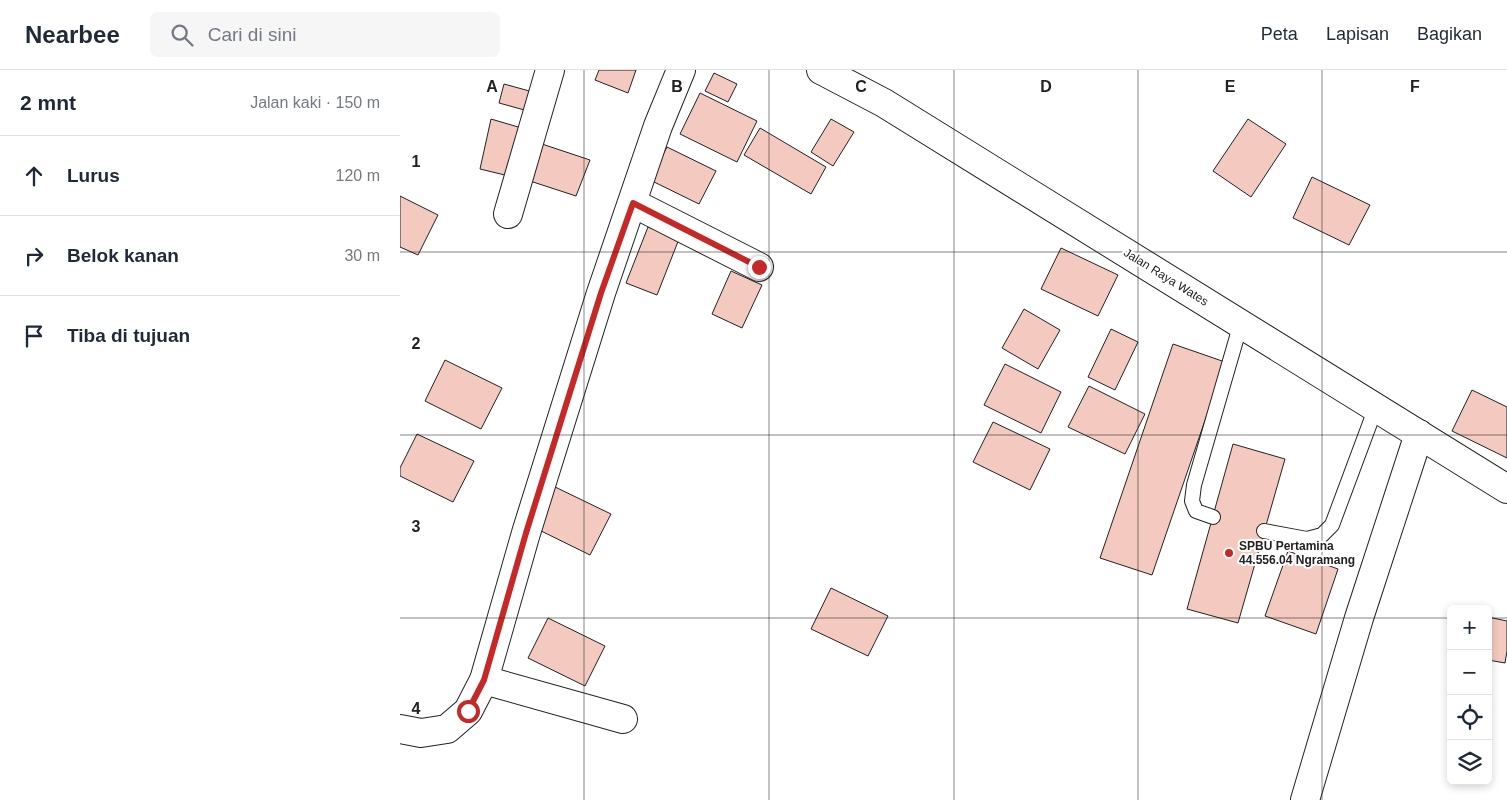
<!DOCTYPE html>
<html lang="id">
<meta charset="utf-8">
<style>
body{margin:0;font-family:Arial,sans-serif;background:#f6f6f7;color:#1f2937}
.controls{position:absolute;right:15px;bottom:15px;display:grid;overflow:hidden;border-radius:8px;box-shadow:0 2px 8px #0003}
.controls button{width:45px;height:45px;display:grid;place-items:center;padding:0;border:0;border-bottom:1px solid #e0e1e3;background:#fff;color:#1f2937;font:25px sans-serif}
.stop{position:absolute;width:15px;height:15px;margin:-11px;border:4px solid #c62828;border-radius:50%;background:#fff}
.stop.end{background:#c62828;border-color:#fff;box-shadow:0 1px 5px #0008}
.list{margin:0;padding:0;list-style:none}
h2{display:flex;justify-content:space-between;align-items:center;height:65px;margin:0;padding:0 20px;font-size:21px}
h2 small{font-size:16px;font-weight:400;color:#747a83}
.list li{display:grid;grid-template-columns:32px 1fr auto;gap:15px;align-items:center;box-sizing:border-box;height:80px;padding:0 20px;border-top:1px solid #e0e1e3}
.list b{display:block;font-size:19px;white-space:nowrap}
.list em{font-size:16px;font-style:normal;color:#747a83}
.icon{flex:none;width:28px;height:28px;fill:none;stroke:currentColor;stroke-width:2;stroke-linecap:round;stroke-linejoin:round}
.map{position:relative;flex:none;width:1107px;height:730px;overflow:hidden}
header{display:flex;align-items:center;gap:30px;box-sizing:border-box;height:70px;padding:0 25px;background:#fff;border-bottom:1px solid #e0e1e3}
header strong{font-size:24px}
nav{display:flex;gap:28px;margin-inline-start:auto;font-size:18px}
.search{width:350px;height:45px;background:#f6f6f7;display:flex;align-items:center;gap:12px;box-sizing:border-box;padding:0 18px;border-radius:8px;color:#747a83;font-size:19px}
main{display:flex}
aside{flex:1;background:#fff}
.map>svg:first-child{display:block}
.building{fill:#f3c9c0;stroke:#222}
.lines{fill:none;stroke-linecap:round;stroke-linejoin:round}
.lane-casing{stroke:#222;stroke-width:16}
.street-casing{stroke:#222;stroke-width:30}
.highway-casing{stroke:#222;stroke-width:30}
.lane{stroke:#fff;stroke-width:14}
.street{stroke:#fff;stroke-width:28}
.highway{stroke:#fff;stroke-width:28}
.route{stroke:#c62828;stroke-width:6}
.grid{fill:none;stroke:#222;stroke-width:1;stroke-opacity:0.55}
.poi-dot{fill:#c62828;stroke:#fff;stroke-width:2}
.labels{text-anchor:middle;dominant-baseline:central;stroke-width:4;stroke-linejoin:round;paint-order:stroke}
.street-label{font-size:12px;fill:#222;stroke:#fff}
.poi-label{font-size:12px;font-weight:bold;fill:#222;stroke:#fff;text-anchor:start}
.grid-label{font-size:16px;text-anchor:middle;font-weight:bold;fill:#222;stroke:#fff;stroke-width:4;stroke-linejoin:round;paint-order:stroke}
</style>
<header>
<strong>Nearbee</strong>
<div class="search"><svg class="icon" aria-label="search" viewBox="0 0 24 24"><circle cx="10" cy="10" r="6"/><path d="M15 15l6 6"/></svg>Cari di sini</div>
<nav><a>Peta</a><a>Lapisan</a><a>Bagikan</a></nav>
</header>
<main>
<aside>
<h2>2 mnt<small>Jalan kaki · 150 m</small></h2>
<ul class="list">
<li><svg class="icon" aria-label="ahead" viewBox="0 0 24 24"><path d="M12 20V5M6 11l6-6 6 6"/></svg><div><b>Lurus</b></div><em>120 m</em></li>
<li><svg class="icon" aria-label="right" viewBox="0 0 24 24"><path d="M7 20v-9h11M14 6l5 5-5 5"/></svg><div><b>Belok kanan</b></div><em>30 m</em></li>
<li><svg class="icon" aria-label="arrive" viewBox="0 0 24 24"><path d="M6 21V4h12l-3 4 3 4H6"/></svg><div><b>Tiba di tujuan</b></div></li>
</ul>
</aside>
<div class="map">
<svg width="1107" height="730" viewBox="0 0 1107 730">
<rect width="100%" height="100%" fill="#fff"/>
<g class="building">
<path d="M199,0H236L228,23L195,10Z"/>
<path d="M314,3L337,14L328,32L305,21Z"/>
<path d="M104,14L133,22L128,41L99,33Z"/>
<path d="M300,23L357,51L337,92L280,64Z"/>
<path d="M91,49L125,59L113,107L80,99Z"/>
<path d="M431,49L454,62L433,96L411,82Z"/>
<path d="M848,49L886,74L851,127L813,101Z"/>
<path d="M360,58L426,97L411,124L344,85Z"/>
<path d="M142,74L190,90L176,126L130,111Z"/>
<path d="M267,77L316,101L299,134L250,110Z"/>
<path d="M912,107L970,135L949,175L893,148Z"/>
<path d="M0,126L38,145L18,185L0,177Z"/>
<path d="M248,157L279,169L257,225L226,213Z"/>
<path d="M661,178L718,205L698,246L641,219Z"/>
<path d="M331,201L362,215L342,258L312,244Z"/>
<path d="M624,239L660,260L638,299L602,278Z"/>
<path d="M711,259L738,272L715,320L688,307Z"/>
<path d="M773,274L825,292L752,505L700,488Z"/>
<path d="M45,290L102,318L81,359L25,331Z"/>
<path d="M605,294L661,322L641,363L584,335Z"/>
<path d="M689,316L745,344L725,384L668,357Z"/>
<path d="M1072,320L1107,337V388L1052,361Z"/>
<path d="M593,352L650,379L630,420L573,392Z"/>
<path d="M17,364L74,391L53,432L0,406V398Z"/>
<path d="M833,374L885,389L838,553L787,539Z"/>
<path d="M153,416L211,444L190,485L133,457Z"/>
<path d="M888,481L938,499L916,564L865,546Z"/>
<path d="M431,518L488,546L468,586L411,559Z"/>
<path d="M1088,547L1107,551V581L1105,593L1088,590Z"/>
<path d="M148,548L205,576L185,616L128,588Z"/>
</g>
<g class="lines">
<defs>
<g id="lane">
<path d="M813,447L796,441L792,431L794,415L841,253"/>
<path d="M864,461L907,469L922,465L932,455L976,337"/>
</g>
<g id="street">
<path d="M233,133L359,197"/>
<path d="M108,144L150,0"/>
<path d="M84,610L223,649"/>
<path d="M0,659L21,663L47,659L68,641L84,610L126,463L201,223L258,56L281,0"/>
<path d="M905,730L959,548L1019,364"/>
</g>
<path id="highway" d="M421,0L484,33L1107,419"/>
</defs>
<use href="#lane" class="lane-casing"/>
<use href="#street" class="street-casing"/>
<use href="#highway" class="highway-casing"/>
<use href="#lane" class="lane"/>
<use href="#street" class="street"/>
<use href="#highway" class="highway"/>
</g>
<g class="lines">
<path class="route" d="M68,641L84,610L126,463L201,223L233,133L359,197"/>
</g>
<path class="grid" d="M184,0V730M369,0V730M554,0V730M738,0V730M922,0V730M0,182H1107M0,365H1107M0,548H1051M1088,548H1107"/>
<circle class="poi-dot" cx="829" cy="483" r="5"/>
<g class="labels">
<g class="street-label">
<text transform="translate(766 207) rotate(32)">Jalan Raya Wates</text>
</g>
<g class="poi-label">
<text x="839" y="476">SPBU Pertamina<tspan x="839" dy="14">44.556.04 Ngramang</tspan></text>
</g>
</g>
<g class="grid-label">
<text x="92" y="22">A</text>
<text x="277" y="22">B</text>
<text x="461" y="22">C</text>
<text x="646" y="22">D</text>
<text x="830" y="22">E</text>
<text x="1015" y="22">F</text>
<text x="16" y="97">1</text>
<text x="16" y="279">2</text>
<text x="16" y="462">3</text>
<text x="16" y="644">4</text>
</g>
</svg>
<div class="controls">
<button>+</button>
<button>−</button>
<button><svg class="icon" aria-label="locate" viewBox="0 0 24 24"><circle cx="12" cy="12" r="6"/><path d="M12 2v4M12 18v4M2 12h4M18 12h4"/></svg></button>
<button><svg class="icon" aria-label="layers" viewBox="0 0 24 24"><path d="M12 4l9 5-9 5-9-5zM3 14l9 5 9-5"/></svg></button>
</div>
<div class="stop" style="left:68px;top:641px"></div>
<div class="stop end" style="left:359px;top:197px"></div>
</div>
</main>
